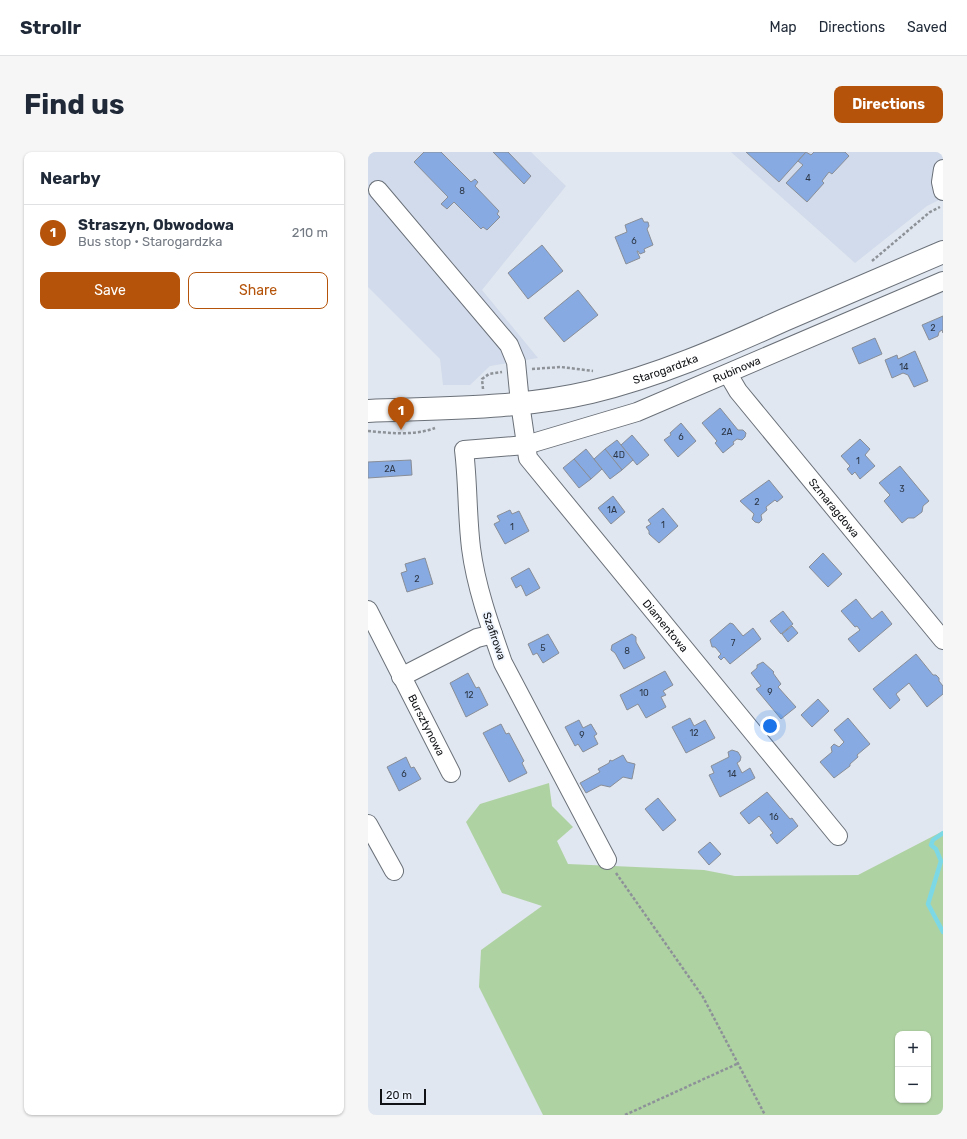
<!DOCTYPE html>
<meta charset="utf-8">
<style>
body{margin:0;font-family:Rubik,sans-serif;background:#f6f6f7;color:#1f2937}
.controls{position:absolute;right:12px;bottom:12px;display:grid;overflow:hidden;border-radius:8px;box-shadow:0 1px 3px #0004}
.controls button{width:36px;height:36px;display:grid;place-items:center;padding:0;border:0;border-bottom:1px solid #e0e1e3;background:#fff;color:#1f2937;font:20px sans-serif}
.scale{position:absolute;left:12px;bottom:10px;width:46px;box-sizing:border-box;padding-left:4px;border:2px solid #101215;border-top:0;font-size:11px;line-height:14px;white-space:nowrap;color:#101215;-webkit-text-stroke:3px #eef4fe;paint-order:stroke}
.you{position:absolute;left:402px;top:574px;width:14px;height:14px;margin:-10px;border:3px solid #fff;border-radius:50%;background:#1a73e8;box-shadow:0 0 0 6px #1a73e833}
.badge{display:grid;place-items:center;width:26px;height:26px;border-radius:50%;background:#b45309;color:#fff;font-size:13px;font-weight:700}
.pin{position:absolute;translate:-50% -33px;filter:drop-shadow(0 1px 2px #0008)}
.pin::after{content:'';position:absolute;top:21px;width:14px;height:12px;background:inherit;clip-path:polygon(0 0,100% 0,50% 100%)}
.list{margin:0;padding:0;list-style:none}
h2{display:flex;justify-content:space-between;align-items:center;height:52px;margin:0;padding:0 16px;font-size:17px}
h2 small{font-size:13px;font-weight:400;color:#747a83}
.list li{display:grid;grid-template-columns:26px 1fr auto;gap:12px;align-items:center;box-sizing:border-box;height:56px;padding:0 16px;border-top:1px solid #e0e1e3}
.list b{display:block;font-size:15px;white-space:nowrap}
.list p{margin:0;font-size:13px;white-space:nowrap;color:#747a83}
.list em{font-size:13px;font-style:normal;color:#747a83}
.actions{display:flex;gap:8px;padding:12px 16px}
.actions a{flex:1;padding:9px 0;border:1px solid #b45309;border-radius:8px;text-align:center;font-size:14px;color:#b45309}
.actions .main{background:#b45309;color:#fff}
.map{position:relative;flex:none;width:575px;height:963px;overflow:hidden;border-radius:8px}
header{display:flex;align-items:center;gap:24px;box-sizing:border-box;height:56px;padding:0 20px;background:#fff;border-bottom:1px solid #e0e1e3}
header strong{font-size:19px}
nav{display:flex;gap:22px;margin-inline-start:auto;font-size:14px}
.intro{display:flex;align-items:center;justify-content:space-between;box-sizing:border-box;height:96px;padding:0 24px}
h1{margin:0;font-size:28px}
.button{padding:10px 18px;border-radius:8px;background:#b45309;color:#fff;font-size:14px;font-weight:700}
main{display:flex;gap:24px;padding:0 24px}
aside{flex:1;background:#fff;border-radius:8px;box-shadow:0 1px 3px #0004}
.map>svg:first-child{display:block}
.built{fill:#d1dbeb}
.green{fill:#afd2a3;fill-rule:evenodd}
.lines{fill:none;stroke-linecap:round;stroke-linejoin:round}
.stream{stroke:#7dd8e5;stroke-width:4.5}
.building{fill:#86aae1;stroke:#898e97}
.minor-casing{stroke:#6b7179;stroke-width:20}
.major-casing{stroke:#6b7179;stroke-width:24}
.path{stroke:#8d9298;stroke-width:2.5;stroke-dasharray:3 2;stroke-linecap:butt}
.minor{stroke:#fff;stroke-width:18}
.major{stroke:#fff;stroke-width:22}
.labels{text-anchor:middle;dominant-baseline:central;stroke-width:3.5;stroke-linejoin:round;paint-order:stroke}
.number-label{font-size:9px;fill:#2e3848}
.street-label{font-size:11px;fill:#101215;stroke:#eef4fe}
</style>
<header>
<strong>Strollr</strong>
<nav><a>Map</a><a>Directions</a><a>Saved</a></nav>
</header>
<div class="intro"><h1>Find us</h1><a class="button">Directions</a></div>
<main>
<aside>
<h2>Nearby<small></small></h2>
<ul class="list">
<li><span class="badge">1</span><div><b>Straszyn, Obwodowa</b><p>Bus stop · Starogardzka</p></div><em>210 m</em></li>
</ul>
<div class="actions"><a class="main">Save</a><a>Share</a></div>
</aside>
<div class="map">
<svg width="575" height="963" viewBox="0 0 575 963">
<rect width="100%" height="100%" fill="#e1e7f0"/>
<g class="built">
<path d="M0,0H163L198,34L114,138L170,206L122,214L102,233H75L72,207L0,135Z"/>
<path d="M363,0H575V46L559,54L487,111Z"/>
</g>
<path class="green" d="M181,631L184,654L205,675L189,689L200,712L336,718L367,724L490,723L575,679V963H175L111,835L113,798L174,754L134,741L98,670L112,652ZM530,882H560V948H530Z"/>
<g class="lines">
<path class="stream" d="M575,681L565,688L563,693L568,697L573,709L560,752L575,780"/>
</g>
<g class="building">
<path d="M56,0H73L103,30L107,27L110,30L107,34L131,59L129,62L132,65L119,78L115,75L113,77L86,50L79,57L73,52L80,45L46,10Z"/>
<path d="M125,0H140L163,24L156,32Z"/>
<path d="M378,0H438L411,30Z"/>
<path d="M438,0L443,3L446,0H477L481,4L464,22L461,20L454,29L456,31L439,50L418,31L435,13L430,9Z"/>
<path d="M274,66L276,70H280L281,74L279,77L285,93L276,97L277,100L272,102L270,99H269L272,106L258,112L247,85L259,80L257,73Z"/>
<path d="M174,93L195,119L160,147L140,121Z"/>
<path d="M210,138L230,163L196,190L176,166Z"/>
<path d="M575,164V181L574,178L571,180L570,184L561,188L554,173Z"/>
<path d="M507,186L514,202L491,212L484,196Z"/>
<path d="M547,199L560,229L546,235L540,223L535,221L524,226L517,208L529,203L530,207Z"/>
<path d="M352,256L370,278H375L378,281L377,285L374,288L369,287L365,290L366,292L355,301L347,291L349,289L334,271Z"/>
<path d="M313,271L328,289L310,305L296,288L303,283L302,281Z"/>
<path d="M264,283L281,303L269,313L253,293Z"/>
<path d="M492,287L502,297L497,303L507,314L492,327L487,320L484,323L479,317L482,314L473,304Z"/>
<path d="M249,288L265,308L254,318L237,297Z"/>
<path d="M218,297L234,317L223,327L206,307Z"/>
<path d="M237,297L254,318L242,327L226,307Z"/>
<path d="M206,307L223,327L211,336L195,316Z"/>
<path d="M43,308L44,323L0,326V310Z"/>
<path d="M532,314L561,349L555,354L554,360L546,366H540L534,371L516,349L522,343L511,331Z"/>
<path d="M401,328L415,345L409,350L407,348L398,355L399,358L393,363L394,368L391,371L387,370L384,367L386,362L372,349Z"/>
<path d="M245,344L257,360L243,372L230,356Z"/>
<path d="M295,356L310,374L291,391L281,382V379L278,375L283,372L280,368Z"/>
<path d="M142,358L144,362L151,359L161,379L137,392L126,372L132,369L129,364Z"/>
<path d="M455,401L474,422L460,435L441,415Z"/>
<path d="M57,406L65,432L39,440L33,421L39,419L37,412Z"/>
<path d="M161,416L172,436L158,444L153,433L148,436L143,426Z"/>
<path d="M488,447L504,467L514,459L524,472L491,500L480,487L492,478L489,474L487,475L473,459Z"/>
<path d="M415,459L425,472L413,482L402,469Z"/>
<path d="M362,471L365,472L375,484L385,476L393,487L362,512L356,505L353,508L350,505L353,502L347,495H344L342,488Z"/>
<path d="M424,474L430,481L420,490L414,482Z"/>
<path d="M180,482L191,501L175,511L169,501L165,503L160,492Z"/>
<path d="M264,482L268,485V490L277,506L256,517L247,501L243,498L244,493Z"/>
<path d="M548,502L565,523H568L571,526V529L575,534V542L559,555L541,531L528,542L532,548L522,557L505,537Z"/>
<path d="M395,510L406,520L405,521L413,532L410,535L428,555L413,567L388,537L393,534L383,521L389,516V513Z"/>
<path d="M297,519L305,533L295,539L298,543L293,545L298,555L278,566L270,552L259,558L252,543Z"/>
<path d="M100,521L108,536L111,535L120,553L98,565L82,531Z"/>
<path d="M450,547L461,559L444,575L433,563Z"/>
<path d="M322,566L326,574L337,568L347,586L318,601L304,575Z"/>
<path d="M480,566L502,592L489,603L490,605L482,612V614L466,626L452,610L464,600L463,595L466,592L471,595L476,590L466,578Z"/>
<path d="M211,568L215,576L223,572L229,582L226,584L230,592L215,600L210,592L207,594L197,575Z"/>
<path d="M133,572L138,582L141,581L156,609L154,611L159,621L141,630L115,581Z"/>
<path d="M364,598L370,600L373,605L372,609L369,611L374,621L382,616L387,626L352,645L341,623L346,621L343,614L361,605L360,600Z"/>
<path d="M255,603L259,610L267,612L264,627L255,625L242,635L233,633L218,641L212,631L232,620L230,617L241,611L242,608L244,609Z"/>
<path d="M38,605L43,616L46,615L53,627L31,639L19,615Z"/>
<path d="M399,640L422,667L424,666L430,674L409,692L402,683L405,681L391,664L381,672L372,661Z"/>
<path d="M290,646L308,668L295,679L277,657Z"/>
<path d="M342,690L353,702L341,713L330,700Z"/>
</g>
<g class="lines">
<defs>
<g id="minor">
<path d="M575,17L573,30L575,39"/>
<path id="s1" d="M10,38L141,193L148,210L152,251L160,306L470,684"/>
<path id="s2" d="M360,222L370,239L575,488"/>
<path id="s3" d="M0,458L83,621"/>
<path d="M33,525L109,486L125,482"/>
<path d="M0,672L26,719"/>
<path id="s4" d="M239,708L135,511C122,474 108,435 103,396C99,363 100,330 96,298L158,293L269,260L575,129"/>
</g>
<g id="major">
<path id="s5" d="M0,259C74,256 151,257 223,240C290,224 354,196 416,168C469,145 522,123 575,100"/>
</g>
</defs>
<use href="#minor" class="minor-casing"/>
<use href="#major" class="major-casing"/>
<g class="path">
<path d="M504,109L562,60L572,55"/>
<path d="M164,217L193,215L225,219"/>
<path d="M115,237L114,227L121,222L134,220"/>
<path d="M0,279C22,281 46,284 67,276"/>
<path d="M248,721L335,845L397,963"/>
<path d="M257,963L371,911"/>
</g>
<use href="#minor" class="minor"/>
<use href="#major" class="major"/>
</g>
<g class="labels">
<g class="number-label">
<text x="440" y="26">4</text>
<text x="94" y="39">8</text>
<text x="266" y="89">6</text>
<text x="565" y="176">2</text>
<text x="536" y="215">14</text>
<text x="359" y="280">2A</text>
<text x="313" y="285">6</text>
<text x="251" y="303">4D</text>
<text x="490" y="309">1</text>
<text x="22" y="317">2A</text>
<text x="534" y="337">3</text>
<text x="389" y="350">2</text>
<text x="244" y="358">1A</text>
<text x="295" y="373">1</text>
<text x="144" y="375">1</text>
<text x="49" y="427">2</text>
<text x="365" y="491">7</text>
<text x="175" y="496">5</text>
<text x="259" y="499">8</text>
<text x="402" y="540">9</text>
<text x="276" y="541">10</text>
<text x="101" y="543">12</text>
<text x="326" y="581">12</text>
<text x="214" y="583">9</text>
<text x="36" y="622">6</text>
<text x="364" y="622">14</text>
<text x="406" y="665">16</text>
</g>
<g class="street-label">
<text stroke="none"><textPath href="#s5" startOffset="302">Starogardzka</textPath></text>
<text stroke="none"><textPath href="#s4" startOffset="727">Rubinowa</textPath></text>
<text stroke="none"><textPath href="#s2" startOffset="171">Szmaragdowa</textPath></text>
<text stroke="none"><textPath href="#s1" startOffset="535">Diamentowa</textPath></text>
<text transform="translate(126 484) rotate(71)">Szafirowa</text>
<text stroke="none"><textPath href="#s3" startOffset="129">Bursztynowa</textPath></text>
</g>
</g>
</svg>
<div class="controls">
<button>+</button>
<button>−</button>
</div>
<div class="scale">20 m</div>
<div class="you"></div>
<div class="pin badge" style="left:33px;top:278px">1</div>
</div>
</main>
